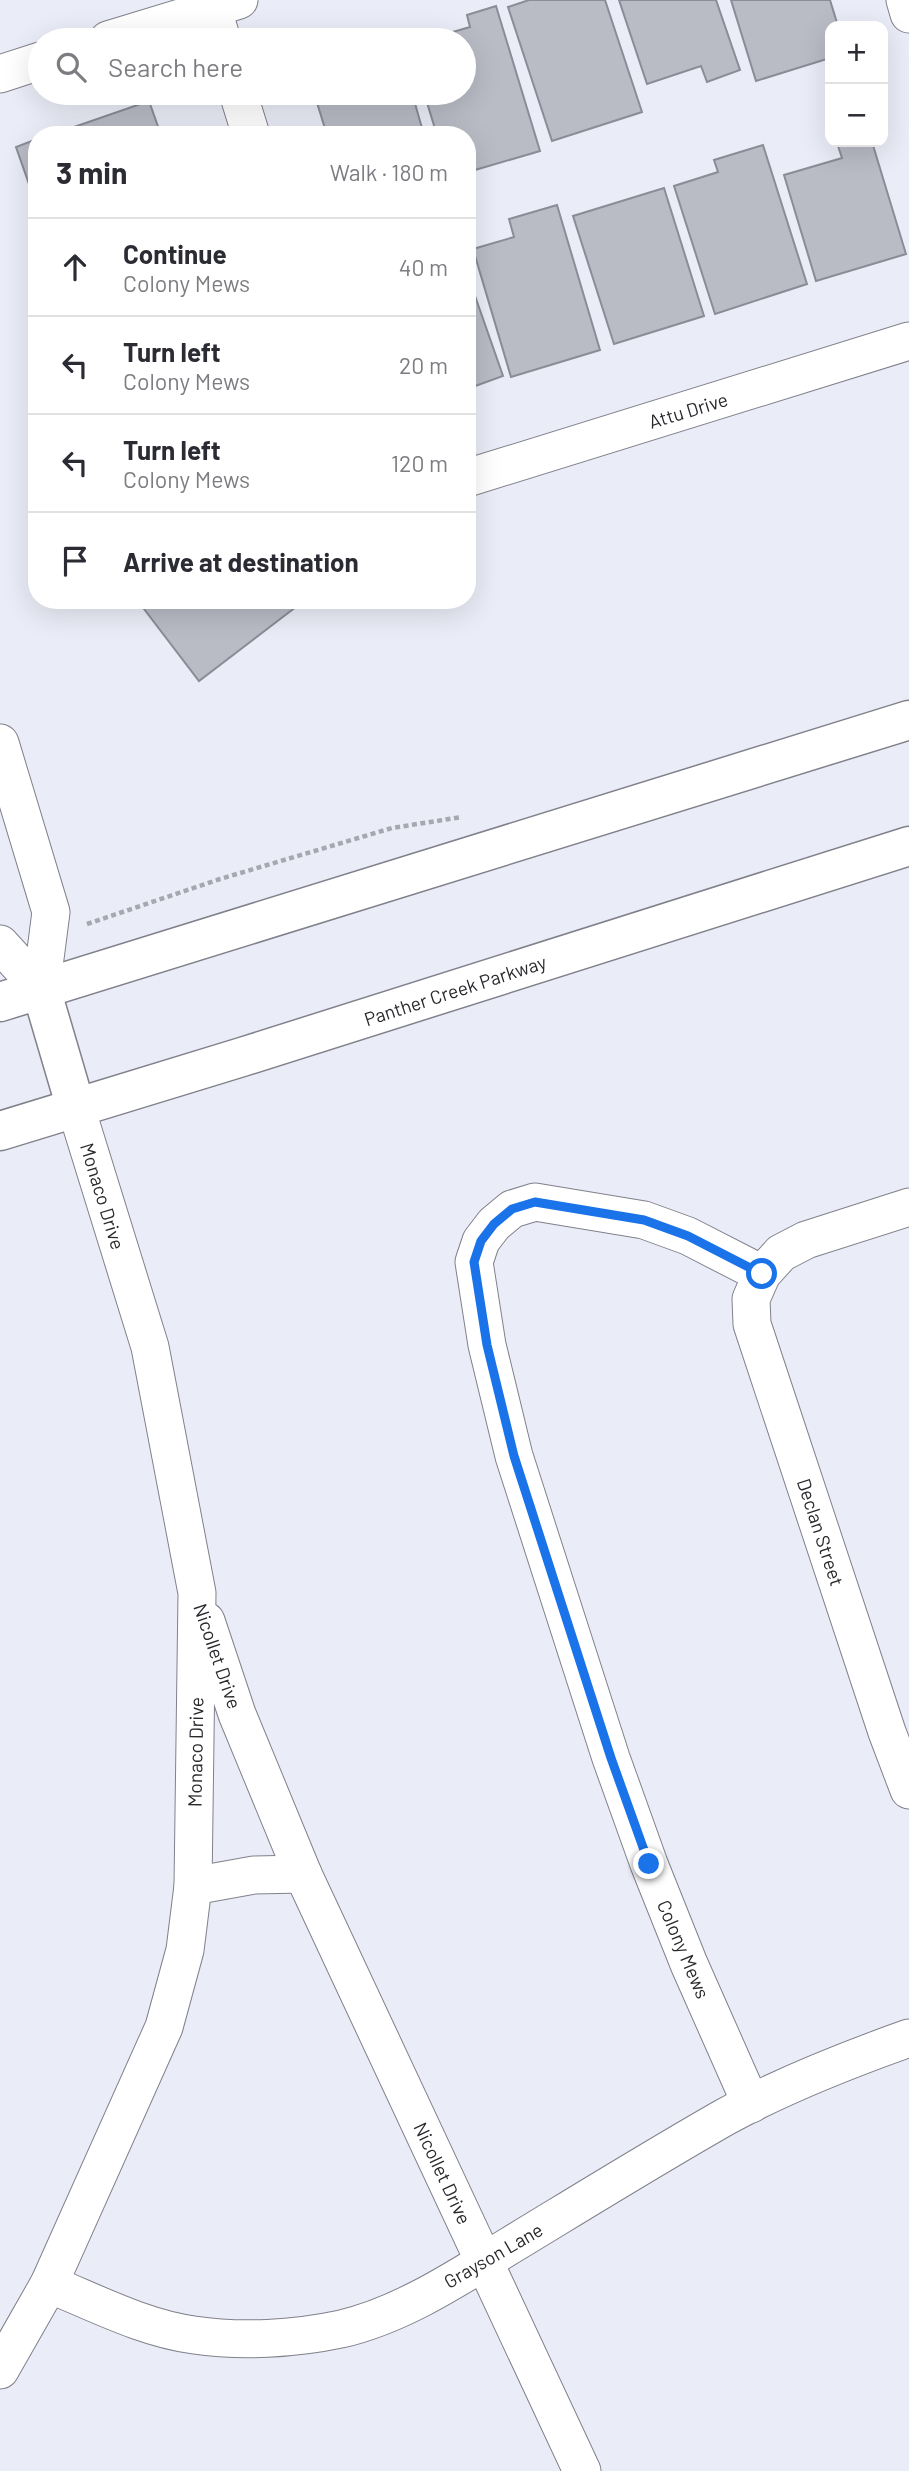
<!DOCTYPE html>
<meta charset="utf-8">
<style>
body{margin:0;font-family:Barlow,sans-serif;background:#f7f7f7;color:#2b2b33}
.controls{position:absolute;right:21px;top:21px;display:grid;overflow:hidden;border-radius:14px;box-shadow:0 7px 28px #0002}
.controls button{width:63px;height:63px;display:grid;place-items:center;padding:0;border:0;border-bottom:2px solid #e1e1e2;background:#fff;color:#2b2b33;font:35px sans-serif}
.stop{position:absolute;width:21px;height:21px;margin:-16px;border:5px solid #1a73e8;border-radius:50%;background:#fff}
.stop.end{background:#1a73e8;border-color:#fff;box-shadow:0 2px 7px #0008}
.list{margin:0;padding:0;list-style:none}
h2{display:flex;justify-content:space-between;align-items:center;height:91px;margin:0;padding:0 28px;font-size:30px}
h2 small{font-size:23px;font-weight:400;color:#7c7c81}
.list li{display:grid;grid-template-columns:46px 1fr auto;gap:21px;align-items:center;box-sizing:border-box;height:98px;padding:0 28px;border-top:2px solid #e1e1e2}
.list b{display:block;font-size:26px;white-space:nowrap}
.list p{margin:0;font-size:23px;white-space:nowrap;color:#7c7c81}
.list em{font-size:23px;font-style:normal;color:#7c7c81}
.icon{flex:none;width:38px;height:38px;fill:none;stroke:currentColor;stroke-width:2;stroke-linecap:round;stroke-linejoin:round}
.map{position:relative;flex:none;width:909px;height:2471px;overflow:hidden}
.search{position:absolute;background:#fff;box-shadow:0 7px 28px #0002;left:28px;top:28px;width:448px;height:77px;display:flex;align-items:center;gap:18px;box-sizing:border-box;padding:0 24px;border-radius:38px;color:#7c7c81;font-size:26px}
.panel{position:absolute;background:#fff;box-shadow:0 7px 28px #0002;left:28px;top:126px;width:448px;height:483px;border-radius:28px}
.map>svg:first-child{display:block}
.building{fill:#b9bbc5;stroke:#8a8c96;stroke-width:2}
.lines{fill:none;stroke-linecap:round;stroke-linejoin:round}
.street-casing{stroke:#80818b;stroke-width:39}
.secondary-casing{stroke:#80818b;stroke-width:41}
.path{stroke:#a6a8b0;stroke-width:4.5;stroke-dasharray:5 3.5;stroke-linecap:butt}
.street{stroke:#fff;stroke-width:37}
.secondary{stroke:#fff;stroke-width:38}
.route{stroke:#1a73e8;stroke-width:9}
.labels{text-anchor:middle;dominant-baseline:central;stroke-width:5;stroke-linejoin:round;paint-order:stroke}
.street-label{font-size:19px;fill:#29292d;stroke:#fff}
</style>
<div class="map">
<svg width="909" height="2471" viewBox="0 0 909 2471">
<rect width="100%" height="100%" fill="#eaecf7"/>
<g class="building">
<path d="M529,0H605L642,112L552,141L508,7Z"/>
<path d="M619,0H716L740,70L707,82L701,66L647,84Z"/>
<path d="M731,0H830L838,26H830V58L756,81Z"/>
<path d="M496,6L540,151L475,170L470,155L467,156V135H437L424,93H464V40H425L470,27L467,15Z"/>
<path d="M314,93H412L424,135H327Z"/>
<path d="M149,101L161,135H51Z"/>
<path d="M37,139V207L16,147Z"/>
<path d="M841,142H872L906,254L816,281L784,175L842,158L837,143Z"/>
<path d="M763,145L807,284L715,314L674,186L718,172L714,160Z"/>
<path d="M664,188L704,316L614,344L573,216Z"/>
<path d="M557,205L600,350L511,377L473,249L514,237L509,219Z"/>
<path d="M467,273L503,376L467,389Z"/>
<path d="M148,600H305L199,681L141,605Z"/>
</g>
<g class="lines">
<defs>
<g id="street">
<path d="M210,0L222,40"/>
<path d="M905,0L909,14"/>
<path d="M108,40L239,0"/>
<path d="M0,74L40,61"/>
<path d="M238,93L251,135"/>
<path d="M467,478L909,341"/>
<path d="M0,743L51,912L41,989"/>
<path d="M0,944L41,989"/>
<path d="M909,1207L806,1240L781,1253L762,1274L751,1299L752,1324L887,1732L909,1790"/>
<path d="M206,1621L237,1714L303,1874L582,2471"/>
<path d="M193,1886L254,1875L303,1874"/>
<path d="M751,2104L689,1964L649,1864L611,1758L514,1456L487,1345L474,1262L481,1241L494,1224L512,1209L535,1202L644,1220L688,1236L762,1274"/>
<path d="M49,2284C96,2303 143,2328 194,2335C241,2342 294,2339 341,2329C402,2315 459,2277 511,2245C582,2202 653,2158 725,2117C783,2085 847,2060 909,2038"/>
<path d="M0,2370L49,2284L164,2027L185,1950L193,1886L197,1593L150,1347L76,1108"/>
</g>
<g id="secondary">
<path d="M41,989L76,1108"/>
<path d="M0,1002L909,720"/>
<path d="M0,1131L242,1057L909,846"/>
</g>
</defs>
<use href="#street" class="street-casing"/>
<use href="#secondary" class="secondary-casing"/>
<path class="path" d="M87,924L220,879L392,828L462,817"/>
<use href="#street" class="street"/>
<use href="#secondary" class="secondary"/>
</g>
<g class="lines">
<path class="route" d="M649,1864L611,1758L514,1456L487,1345L474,1262L481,1241L494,1224L512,1209L535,1202L644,1220L688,1236L762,1274"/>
</g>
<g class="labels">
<g class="street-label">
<text transform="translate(688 410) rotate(-17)">Attu Drive</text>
<text transform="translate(455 990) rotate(-18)">Panther Creek Parkway</text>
<text transform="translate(103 1196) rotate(73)">Monaco Drive</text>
<text transform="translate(821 1532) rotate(72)">Declan Street</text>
<text transform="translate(218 1656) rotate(71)">Nicollet Drive</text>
<text transform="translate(195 1752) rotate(-89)">Monaco Drive</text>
<text transform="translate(684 1949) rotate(67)">Colony Mews</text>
<text transform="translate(443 2173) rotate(65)">Nicollet Drive</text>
<text transform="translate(493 2255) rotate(-30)">Grayson Lane</text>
</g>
</g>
</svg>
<div class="controls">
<button>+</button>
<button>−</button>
</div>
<div class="stop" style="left:762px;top:1274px"></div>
<div class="stop end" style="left:649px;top:1864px"></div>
<div class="search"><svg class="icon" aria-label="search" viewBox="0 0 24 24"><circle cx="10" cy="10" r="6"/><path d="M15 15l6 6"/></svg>Search here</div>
<section class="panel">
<h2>3 min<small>Walk · 180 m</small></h2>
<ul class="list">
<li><svg class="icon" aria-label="ahead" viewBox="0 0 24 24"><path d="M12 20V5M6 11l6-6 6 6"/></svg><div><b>Continue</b><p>Colony Mews</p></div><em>40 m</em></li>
<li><svg class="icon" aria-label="left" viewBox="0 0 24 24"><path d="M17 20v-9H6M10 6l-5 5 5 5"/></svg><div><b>Turn left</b><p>Colony Mews</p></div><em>20 m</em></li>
<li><svg class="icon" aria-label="left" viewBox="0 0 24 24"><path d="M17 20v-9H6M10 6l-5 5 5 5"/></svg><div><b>Turn left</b><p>Colony Mews</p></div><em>120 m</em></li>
<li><svg class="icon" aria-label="arrive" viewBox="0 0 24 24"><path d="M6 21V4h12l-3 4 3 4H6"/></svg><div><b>Arrive at destination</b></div></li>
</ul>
</section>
</div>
